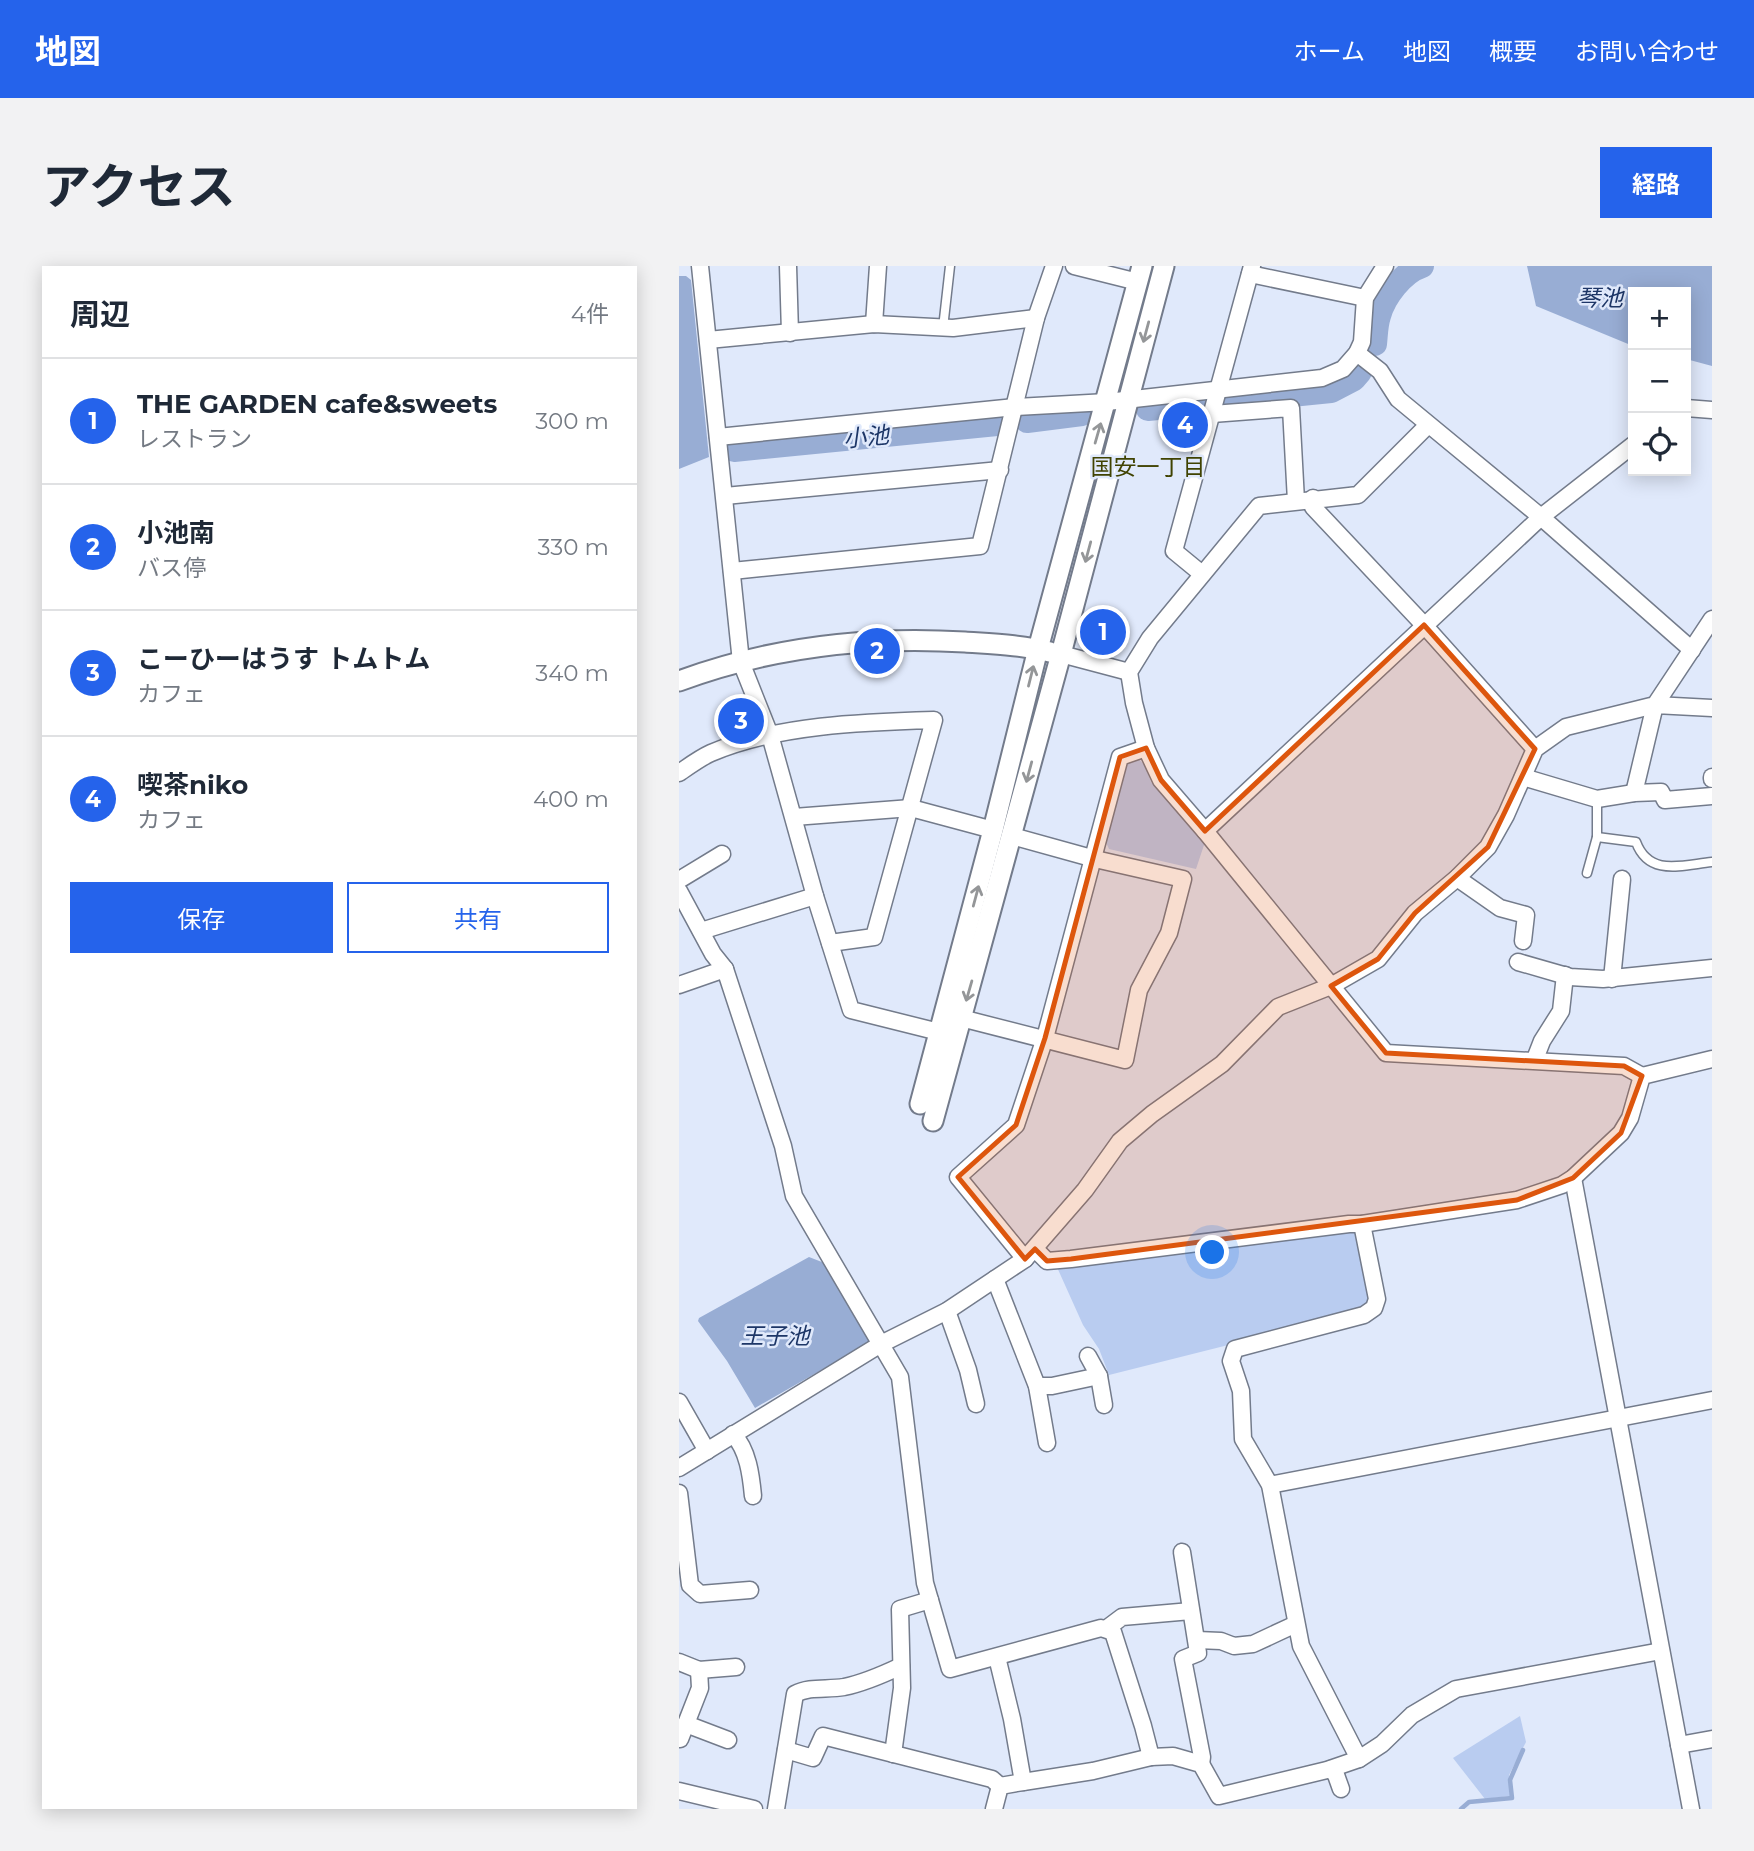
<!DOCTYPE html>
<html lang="ja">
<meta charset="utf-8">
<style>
body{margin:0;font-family:Montserrat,"Noto Sans JP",sans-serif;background:#f2f2f3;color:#1f2937}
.controls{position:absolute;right:21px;top:21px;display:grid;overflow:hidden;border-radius:0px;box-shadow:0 4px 18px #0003}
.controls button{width:63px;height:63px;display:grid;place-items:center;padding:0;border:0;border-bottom:2px solid #e0e1e3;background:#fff;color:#1f2937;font:35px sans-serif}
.you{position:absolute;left:534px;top:987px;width:24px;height:24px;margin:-18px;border:5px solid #fff;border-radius:50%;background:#1a73e8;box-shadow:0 0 0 10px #1a73e833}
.badge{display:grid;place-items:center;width:46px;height:46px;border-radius:50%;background:#2563eb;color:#fff;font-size:23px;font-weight:700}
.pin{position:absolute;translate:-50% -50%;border:4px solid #fff;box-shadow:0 2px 7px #0006}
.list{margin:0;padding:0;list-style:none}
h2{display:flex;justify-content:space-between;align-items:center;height:91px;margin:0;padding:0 28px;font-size:30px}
h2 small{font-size:23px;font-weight:400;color:#747a83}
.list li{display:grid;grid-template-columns:46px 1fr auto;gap:21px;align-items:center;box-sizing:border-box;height:126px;padding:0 28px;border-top:2px solid #e0e1e3}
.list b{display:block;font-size:26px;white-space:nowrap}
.list p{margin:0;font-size:23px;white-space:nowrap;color:#747a83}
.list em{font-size:23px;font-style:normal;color:#747a83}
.actions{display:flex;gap:14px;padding:21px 28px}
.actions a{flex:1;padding:16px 0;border:2px solid #2563eb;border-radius:0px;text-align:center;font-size:24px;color:#2563eb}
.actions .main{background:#2563eb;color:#fff}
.icon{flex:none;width:38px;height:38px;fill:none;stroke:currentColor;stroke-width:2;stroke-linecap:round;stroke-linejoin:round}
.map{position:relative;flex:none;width:1033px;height:1543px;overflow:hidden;border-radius:0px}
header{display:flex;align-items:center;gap:42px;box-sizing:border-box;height:98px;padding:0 35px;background:#2563eb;color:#fff}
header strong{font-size:33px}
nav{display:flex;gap:38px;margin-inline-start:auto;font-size:24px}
.intro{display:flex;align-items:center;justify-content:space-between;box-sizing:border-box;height:168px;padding:0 42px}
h1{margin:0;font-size:49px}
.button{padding:18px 32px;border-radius:0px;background:#2563eb;color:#fff;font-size:24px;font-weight:700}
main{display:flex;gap:42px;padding:0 42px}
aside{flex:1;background:#fff;border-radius:0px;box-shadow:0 4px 18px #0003}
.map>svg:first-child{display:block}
.green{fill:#b9ccf0}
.water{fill:#98add4}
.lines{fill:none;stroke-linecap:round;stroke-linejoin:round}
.stream{stroke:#98add4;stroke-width:4.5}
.river{stroke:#98add4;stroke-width:24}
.service-casing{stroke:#737b8b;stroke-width:11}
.minor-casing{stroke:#737b8b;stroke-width:19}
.tertiary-casing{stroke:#737b8b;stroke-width:23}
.service{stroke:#fff;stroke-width:8}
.minor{stroke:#fff;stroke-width:16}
.tertiary{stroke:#fff;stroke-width:19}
.oneway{stroke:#949698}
.marked{fill:#dd560d;fill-opacity:0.2;stroke:#dd560d;stroke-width:5;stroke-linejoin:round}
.labels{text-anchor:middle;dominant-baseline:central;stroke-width:5;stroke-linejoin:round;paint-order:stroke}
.water-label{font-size:23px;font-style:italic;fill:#1d3667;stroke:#e0e9fb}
.neighbourhood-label{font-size:23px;fill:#404302;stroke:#e0e9fb}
</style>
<header>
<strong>地図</strong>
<nav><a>ホーム</a><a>地図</a><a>概要</a><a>お問い合わせ</a></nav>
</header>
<div class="intro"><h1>アクセス</h1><a class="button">経路</a></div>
<main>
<aside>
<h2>周辺<small>4件</small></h2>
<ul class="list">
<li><span class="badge">1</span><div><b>THE GARDEN cafe&amp;sweets</b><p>レストラン</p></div><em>300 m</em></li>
<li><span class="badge">2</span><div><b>小池南</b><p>バス停</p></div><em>330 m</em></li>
<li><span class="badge">3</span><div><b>こーひーはうす トムトム</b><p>カフェ</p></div><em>340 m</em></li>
<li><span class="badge">4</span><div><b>喫茶niko</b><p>カフェ</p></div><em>400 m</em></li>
</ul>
<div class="actions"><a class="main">保存</a><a>共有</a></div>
</aside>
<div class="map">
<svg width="1033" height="1543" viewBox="0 0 1033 1543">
<rect width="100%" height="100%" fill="#e0e9fb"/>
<g class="green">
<path d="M460,493L466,500L472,516L526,576L517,603L430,583L426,574L445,501L451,494Z"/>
<path d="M679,962L693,1038L676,1047L430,1109L420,1083L404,1059L377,999Z"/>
<path d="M841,1450L847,1476L830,1509L831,1530L806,1533L774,1492Z"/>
</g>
<g class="water">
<path d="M848,0H1033V100L1007,93V26H954V80L857,40Z"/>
<path d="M0,10H7L12,14L30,191L0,203Z"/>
<path d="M130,991L148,998L190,1071V1075L186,1079L76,1142L48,1095L19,1055L20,1052Z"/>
</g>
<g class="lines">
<path class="stream" d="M782,1543L790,1536L833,1532L831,1514L844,1484"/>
<g class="river">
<path d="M696,78C697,69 697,59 700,50C705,31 724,6 743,0"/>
<path d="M552,135L652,125L675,113L681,106"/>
<path d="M469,143L521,138"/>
<path d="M348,155L403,148"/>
<path d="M55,184L318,158"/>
</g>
<defs>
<g id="service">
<path d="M264,62L271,0"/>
<path d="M918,571L957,576C970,611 1003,599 1033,596"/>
<path d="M908,607L918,571V533"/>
</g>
<g id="minor">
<path d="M21,0L62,396L91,469L136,630L172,744L260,766"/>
<path d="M109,0L111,67"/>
<path d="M395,0L459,16"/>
<path d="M571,8L686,32"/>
<path d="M195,58L199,0"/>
<path d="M29,74L195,58L274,62L357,52"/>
<path d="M678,87L701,105L719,133L862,251L1013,384"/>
<path d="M1007,142L1033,144"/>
<path d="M533,148L612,142L617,235"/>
<path d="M749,159L679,229L580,240L471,372L450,406L455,437L467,482L482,514L526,565L707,787L945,800L963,810"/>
<path d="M39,171L336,141L428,136L643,112L664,103L678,87L683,76L686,32L706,0"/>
<path d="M46,230L321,204"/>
<path d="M634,232V241L745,359L856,483"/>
<path d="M53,305L301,280L357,52L375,0"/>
<path d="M523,308L495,285L573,0"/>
<path d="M382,388L450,406"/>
<path d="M0,507C10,500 21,492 32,487C97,459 185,456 255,454L195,671L151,677"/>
<path d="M844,511L918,533L955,527L982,526L986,534L1033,530"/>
<path d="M1033,511V513"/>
<path d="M955,527L976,439L1033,442"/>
<path d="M115,551L232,542L314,564"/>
<path d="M526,565L862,251L954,179"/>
<path d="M778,612L821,642L847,649L844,675"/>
<path d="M0,614L43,588"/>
<path d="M0,625L34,688L46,703L104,880L115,930L221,1111L246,1317L271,1403L422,1362L434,1366L464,1460L472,1491L494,1490L522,1498L540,1530L648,1504L680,1493L703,1478L733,1449L777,1423L982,1385"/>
<path d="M22,665L136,630"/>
<path d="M839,696L891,711L924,713L1033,702"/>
<path d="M933,713L943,613"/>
<path d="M0,719L46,703"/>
<path d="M282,752L446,794L460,724L490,667L504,613L416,593L333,570"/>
<path d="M856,793L863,775L882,745L886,709"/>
<path d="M894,912L1012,1543"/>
<path d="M356,983L368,995L392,993L670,958H683L838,934L883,919L894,912L942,867L951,852L963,810L1033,793"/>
<path d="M346,993L279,911L337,859L366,772L441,491L467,482"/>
<path d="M316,1013L358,1120L368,1177"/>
<path d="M268,1045L289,1104L297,1138"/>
<path d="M409,1090L420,1110L425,1139"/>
<path d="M358,1120H373L420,1110"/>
<path d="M0,1136L28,1185"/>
<path d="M54,1168C69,1184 72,1209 74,1230"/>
<path d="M0,1202L202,1078L268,1045L346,993L406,924L441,875L473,848L543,798L599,741L652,720L699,693L736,647L778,612L809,581L827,549L856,483L887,461L976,439L1033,353"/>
<path d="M591,1219L1033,1134"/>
<path d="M0,1227L11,1319L21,1328L71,1324"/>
<path d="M503,1286L519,1387L504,1393L523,1491L522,1498"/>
<path d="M427,1363L443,1351L512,1345"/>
<path d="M518,1374L542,1375L555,1380L574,1378L617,1358"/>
<path d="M0,1396L20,1404L57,1401"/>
<path d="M7,1458L49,1474"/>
<path d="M1,1473L21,1422L20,1404"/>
<path d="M1000,1479L1033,1473"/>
<path d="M107,1484L134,1492L144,1470L313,1513L321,1520"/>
<path d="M214,1488L223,1422L221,1343L251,1334"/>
<path d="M680,1493L622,1380L591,1219L564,1173L562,1125L552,1095L556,1083L685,1049L695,1042L698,1033L683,958"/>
<path d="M652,1503L657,1509L662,1523"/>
<path d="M344,1516L414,1505L472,1491"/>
<path d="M0,1525L75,1543"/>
<path d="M97,1543L116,1428C131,1420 148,1424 165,1421C185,1417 203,1409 222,1400"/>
<path d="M315,1543L321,1520L344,1516L333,1453L318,1391"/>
</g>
<g id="tertiary">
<path d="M0,415C92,381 189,370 286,376C315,378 343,379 371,386"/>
<path d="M241,838L314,564L359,383L463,0"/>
<path d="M254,855L382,388L485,0"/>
</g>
</defs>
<use href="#service" class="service-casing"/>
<use href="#minor" class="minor-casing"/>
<use href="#tertiary" class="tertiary-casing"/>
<use href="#service" class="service"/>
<use href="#minor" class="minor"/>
<use href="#tertiary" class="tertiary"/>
</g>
<defs><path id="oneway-shaft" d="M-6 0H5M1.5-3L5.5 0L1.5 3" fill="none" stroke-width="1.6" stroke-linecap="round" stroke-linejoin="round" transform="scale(1.75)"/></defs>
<g class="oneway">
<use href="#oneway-shaft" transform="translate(467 66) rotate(105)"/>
<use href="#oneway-shaft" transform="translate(419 167) rotate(-74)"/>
<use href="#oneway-shaft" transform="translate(409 286) rotate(105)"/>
<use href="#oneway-shaft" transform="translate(352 410) rotate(-76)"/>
<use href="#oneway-shaft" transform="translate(350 506) rotate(105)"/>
<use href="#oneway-shaft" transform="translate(297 630) rotate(-75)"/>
<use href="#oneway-shaft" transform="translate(290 725) rotate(106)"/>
</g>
<path class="marked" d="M745,359L856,483L809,581L736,647L699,693L652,720L707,787L945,800L963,810L942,867L894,912L838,934L392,993L368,995L356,983L346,993L279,911L337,859L366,772L441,491L467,482L482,514L526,565Z"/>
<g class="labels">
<g class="water-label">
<text x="921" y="32">琴池</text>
<text transform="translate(187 171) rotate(-6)">小池</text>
<text x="96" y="1070">王子池</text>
</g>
<g class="neighbourhood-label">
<text x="469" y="201">国安一丁目</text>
</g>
</g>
</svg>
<div class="controls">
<button>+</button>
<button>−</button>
<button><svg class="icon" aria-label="locate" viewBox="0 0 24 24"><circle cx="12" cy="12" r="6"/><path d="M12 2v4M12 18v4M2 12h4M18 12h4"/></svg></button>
</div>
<div class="you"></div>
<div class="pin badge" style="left:424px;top:366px">1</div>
<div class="pin badge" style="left:198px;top:385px">2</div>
<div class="pin badge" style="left:62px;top:455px">3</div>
<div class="pin badge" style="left:506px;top:159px">4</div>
</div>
</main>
